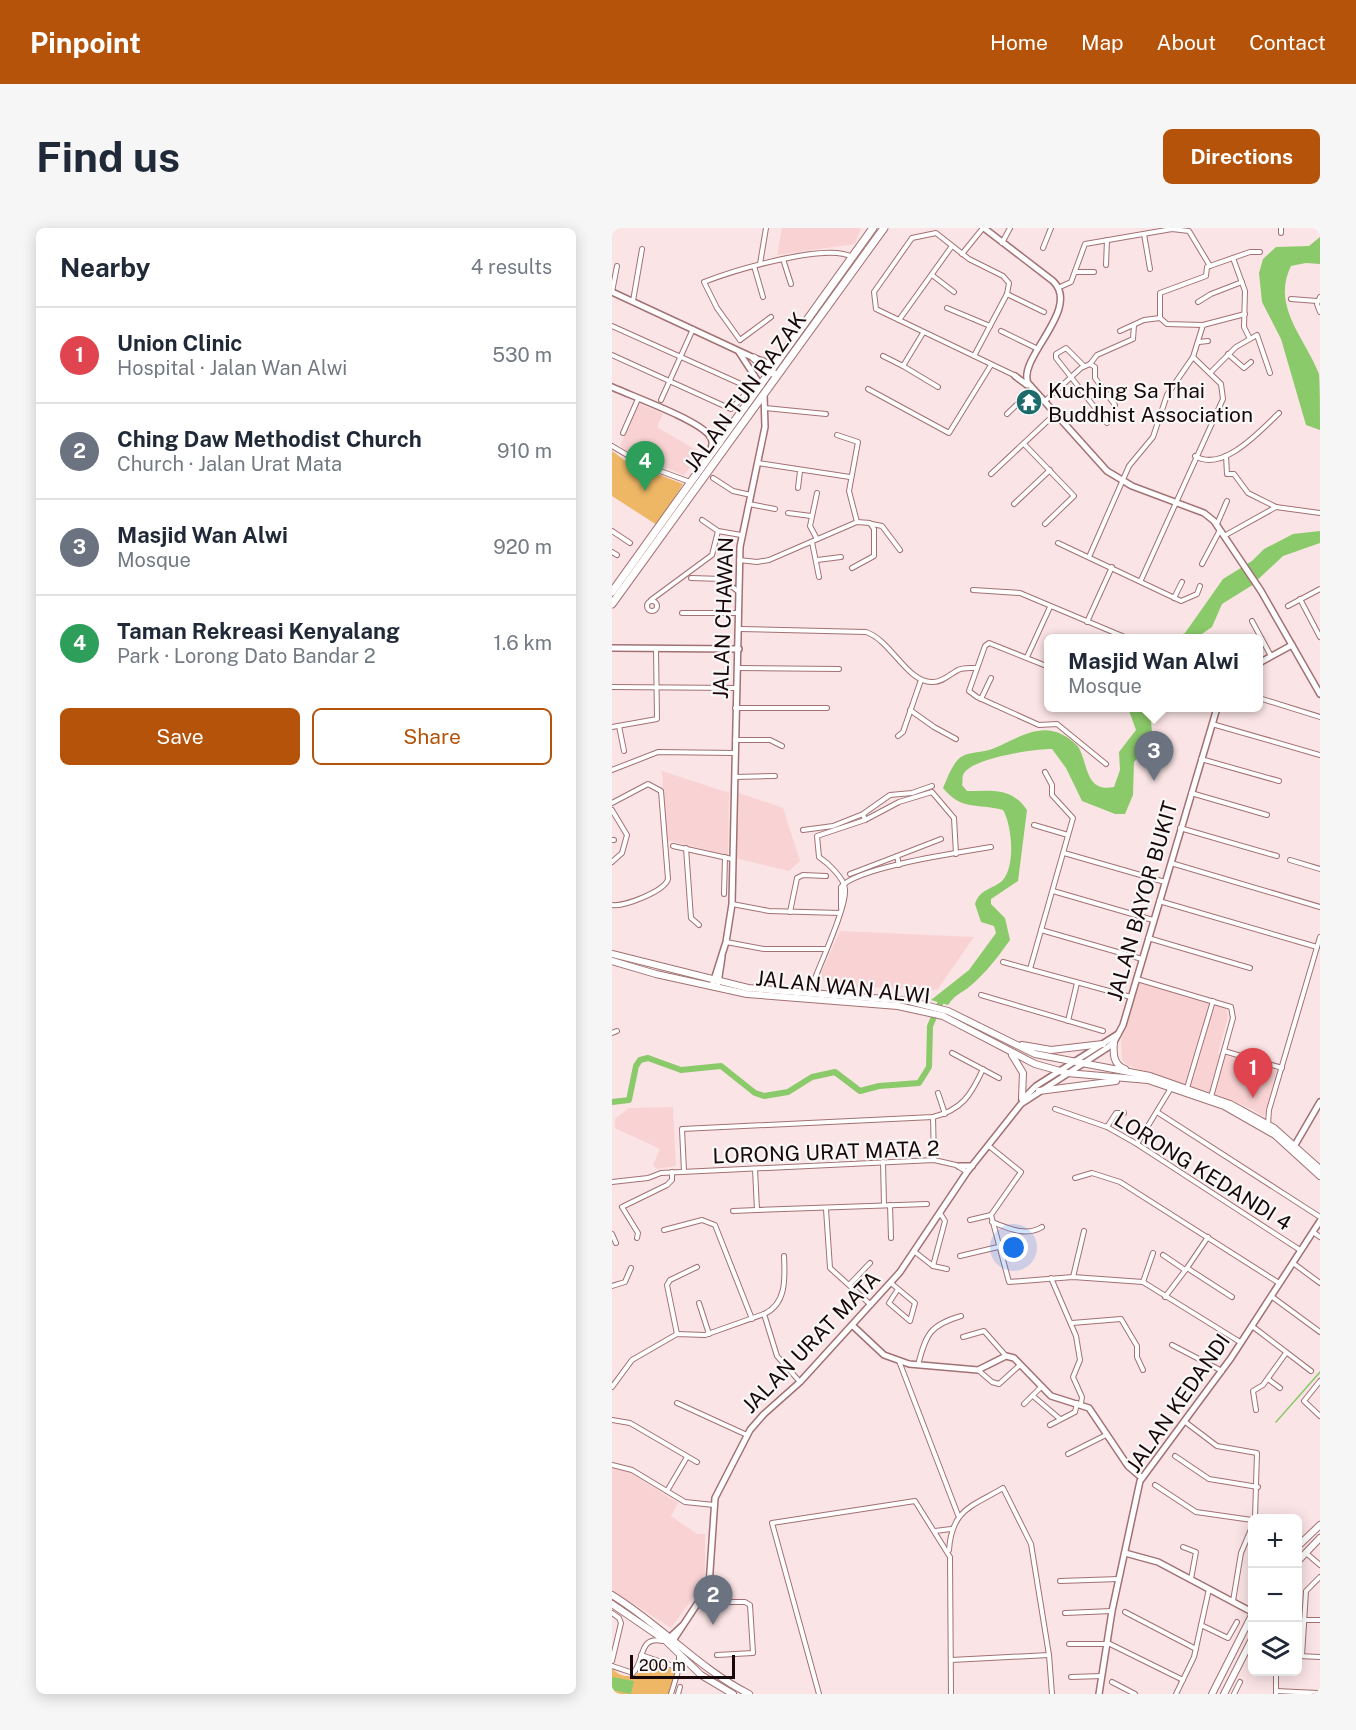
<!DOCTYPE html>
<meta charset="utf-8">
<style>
body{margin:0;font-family:"Public Sans",sans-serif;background:#f6f6f7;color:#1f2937}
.controls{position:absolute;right:18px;bottom:18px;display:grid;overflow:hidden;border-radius:9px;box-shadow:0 3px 15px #0003}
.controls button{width:54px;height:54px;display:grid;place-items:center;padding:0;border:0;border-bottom:2px solid #e0e1e3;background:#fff;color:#1f2937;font:30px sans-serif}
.scale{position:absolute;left:18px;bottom:15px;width:105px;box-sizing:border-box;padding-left:6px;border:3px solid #190709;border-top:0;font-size:16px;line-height:21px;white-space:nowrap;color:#190709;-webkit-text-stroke:4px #f8f8f8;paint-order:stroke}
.you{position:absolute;left:402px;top:1020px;width:21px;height:21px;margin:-15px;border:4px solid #fff;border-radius:50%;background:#1a73e8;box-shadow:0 0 0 9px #1a73e833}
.badge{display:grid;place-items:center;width:39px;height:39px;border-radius:50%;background:#b45309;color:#fff;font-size:20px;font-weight:700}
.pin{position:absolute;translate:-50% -50px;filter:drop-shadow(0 2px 3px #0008)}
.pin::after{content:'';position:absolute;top:32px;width:21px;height:18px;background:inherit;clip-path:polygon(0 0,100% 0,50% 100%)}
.popup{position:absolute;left:432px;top:406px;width:219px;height:78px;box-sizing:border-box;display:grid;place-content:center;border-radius:9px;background:#fff;filter:drop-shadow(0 2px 4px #0005);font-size:20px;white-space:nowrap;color:#747a83}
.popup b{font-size:22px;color:#1f2937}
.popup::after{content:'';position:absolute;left:50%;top:100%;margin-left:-12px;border:12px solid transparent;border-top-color:#fff}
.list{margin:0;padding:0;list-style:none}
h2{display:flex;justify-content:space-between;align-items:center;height:78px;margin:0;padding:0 24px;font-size:26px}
h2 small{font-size:20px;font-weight:400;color:#747a83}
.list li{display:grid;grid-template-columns:39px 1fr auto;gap:18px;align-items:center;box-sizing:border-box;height:96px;padding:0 24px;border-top:2px solid #e0e1e3}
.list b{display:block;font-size:22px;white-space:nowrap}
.list p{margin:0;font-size:20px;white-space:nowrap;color:#747a83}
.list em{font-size:20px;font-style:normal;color:#747a83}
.actions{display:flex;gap:12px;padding:18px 24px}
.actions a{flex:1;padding:14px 0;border:2px solid #b45309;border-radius:9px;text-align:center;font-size:21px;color:#b45309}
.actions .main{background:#b45309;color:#fff}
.icon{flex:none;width:33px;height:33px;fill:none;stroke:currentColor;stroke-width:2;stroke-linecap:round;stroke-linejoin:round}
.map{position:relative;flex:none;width:708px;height:1466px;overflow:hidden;border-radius:9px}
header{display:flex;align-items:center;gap:36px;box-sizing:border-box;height:84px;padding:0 30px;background:#b45309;color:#fff}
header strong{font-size:28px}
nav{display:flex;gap:33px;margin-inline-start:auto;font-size:21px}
.intro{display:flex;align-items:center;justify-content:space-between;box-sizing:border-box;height:144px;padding:0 36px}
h1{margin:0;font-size:42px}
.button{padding:15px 27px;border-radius:9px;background:#b45309;color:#fff;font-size:21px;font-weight:700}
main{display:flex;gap:36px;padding:0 36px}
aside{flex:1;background:#fff;border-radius:9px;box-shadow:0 3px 15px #0003}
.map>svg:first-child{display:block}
.built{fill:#f9d3d4}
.green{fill:#eeb766}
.water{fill:#8bca6a}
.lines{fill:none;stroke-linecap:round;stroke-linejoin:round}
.stream{stroke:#8bca6a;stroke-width:1.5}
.river{stroke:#8bca6a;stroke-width:6}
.minor-casing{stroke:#a27173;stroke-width:6}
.tertiary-casing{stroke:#a27173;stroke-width:8}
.secondary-casing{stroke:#a27173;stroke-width:8}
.primary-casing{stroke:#a27173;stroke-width:8}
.trunk-casing{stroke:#a27173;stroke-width:9}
.minor{stroke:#fff;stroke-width:4}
.tertiary{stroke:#fff;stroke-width:5}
.secondary{stroke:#fff;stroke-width:6}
.primary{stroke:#fff;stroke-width:6}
.trunk{stroke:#fff;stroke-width:7}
.labels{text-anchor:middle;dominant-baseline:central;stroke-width:4.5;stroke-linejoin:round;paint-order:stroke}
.poi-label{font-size:21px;fill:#190709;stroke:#f8f8f8;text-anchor:start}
.street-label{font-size:21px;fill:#190709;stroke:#f8f8f8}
</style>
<header>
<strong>Pinpoint</strong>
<nav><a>Home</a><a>Map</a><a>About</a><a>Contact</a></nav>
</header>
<div class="intro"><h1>Find us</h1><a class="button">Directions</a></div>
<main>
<aside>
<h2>Nearby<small>4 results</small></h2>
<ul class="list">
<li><span class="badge" style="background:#e0444e">1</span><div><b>Union Clinic</b><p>Hospital · Jalan Wan Alwi</p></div><em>530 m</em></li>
<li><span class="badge" style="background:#6b7280">2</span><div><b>Ching Daw Methodist Church</b><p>Church · Jalan Urat Mata</p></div><em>910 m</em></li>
<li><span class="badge" style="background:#6b7280">3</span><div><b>Masjid Wan Alwi</b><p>Mosque</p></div><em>920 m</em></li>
<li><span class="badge" style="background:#2e9e5b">4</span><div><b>Taman Rekreasi Kenyalang</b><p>Park · Lorong Dato Bandar 2</p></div><em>1.6 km</em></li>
</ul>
<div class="actions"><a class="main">Save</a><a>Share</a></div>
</aside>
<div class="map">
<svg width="708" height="1466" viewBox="0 0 708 1466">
<rect width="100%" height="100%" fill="#fbe4e5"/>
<g class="built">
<path d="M170,0H249L243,16L165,27Z"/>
<path d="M26,175L51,186L45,199L89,225L72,247L19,227L8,218Z"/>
<path d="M50,543L117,565L116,627L54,612Z"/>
<path d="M124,564L171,580L188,633L177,643L122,630Z"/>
<path d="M228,703L362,709L325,762L225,758L216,757L211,752L209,745Z"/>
<path d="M526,754L614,780L616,789L606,825L665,843L652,889L640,881L603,866L517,838L510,832L509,812Z"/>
<path d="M61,879L64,938L45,941L41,937L48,921L3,900V891L17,880Z"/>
<path d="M0,1239L19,1245L66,1275L59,1288L85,1306H93V1346L89,1359L59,1400L0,1362Z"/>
</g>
<g class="green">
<path d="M0,223L15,234L71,256L45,297L0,268Z"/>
<path d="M35,1431L65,1443L58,1466H0V1441C9,1448 13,1450 25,1446L31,1432Z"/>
</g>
<g class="water">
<path d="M708,9V36L694,35L679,38C659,78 693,110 707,146C708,161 708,186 708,202L694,197L669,111L650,74L647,45L651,31L664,19L697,18Z"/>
<path d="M708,303V315L671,328L639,358L610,376L600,399L584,410H560L573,405L611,351L640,333L652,321L681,306Z"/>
<path d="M516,480H538L540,505L535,518L522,534L521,567L513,586H503L470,573L454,540L440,521C422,521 358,530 351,547C350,550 351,554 350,557L355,563C379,563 400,559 415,582L406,653L379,671V676L393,690L398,712C386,729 373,746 357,759C347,767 345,765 336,777L319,772L357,742L384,705L382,698L369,694L363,676C368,661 379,662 390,653C404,639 400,597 391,582C364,575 350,583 331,560C335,551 341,534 349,529C359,523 370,525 380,521C401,513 426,494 449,506C454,508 464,515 467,520C476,537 474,565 502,559L508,542L507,524L524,502Z"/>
<path d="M0,1449L22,1453L19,1466L0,1462Z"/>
</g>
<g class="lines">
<path class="stream" d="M664,1194L708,1144"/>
<path class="river" d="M0,874L17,872L24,838L28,832L36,830L69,842L109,838L143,865L152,868L176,864L200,849L223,844L248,863L267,858L307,855L317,839L318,798L331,769"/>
<defs>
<g id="minor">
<path d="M669,5V0"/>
<path d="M532,6L538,41"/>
<path d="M390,15L398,0"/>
<path d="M431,20L439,0"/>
<path d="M350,26L371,0"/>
<path d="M621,30L633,63L632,99L637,109"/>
<path d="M171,31L179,56"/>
<path d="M148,36L154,0"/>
<path d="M494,37L495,12"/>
<path d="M142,38L151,69"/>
<path d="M463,44H482"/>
<path d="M320,47L342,64"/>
<path d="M448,59L459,54L473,16L560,1L577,3L598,38"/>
<path d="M0,64L5,38"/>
<path d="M395,66L432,84"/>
<path d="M708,69L705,76L708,84"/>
<path d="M679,71L705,73"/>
<path d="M21,73L30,21"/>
<path d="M586,74L599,66L630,54"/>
<path d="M335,80L378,98"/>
<path d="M548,90V65L594,48L595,39L638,24H648"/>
<path d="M287,92L340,18"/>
<path d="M0,98L138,160"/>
<path d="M389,103L426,121"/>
<path d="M508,103L532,92L548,90L555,96L591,97"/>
<path d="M311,105L291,138L326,159"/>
<path d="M128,112L105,80L92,54C120,43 215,14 240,29"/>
<path d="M128,112L159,89"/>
<path d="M587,114L596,113"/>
<path d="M616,126L632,140L639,134"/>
<path d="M0,127L119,181L146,153"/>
<path d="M271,128L291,138"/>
<path d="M362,128L395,66L397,55L391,48L357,31L324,5L300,10L262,64L264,81L404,148"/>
<path d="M478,136L483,139V150L503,177"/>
<path d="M472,138L454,120L444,126V130L495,195"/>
<path d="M598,145L624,119L645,107L658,145"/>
<path d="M256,161L337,205L379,137"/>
<path d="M49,172L81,101"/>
<path d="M433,173L469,140L478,136L485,127L521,111L522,97"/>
<path d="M153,180L214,186"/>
<path d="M395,186L421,161"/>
<path d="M11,205L26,171"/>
<path d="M225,207L246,214L237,263L245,294"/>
<path d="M412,216L462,268L433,296"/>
<path d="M0,218L32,237L78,254"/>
<path d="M583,228C611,245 649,202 667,185"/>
<path d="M614,228L615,246H622L636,265L664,279L708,285"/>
<path d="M146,235L238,249"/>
<path d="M379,246L443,186"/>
<path d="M101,250L121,263L139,267"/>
<path d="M186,260L188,243"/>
<path d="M205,265L198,298L205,311"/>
<path d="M137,276L163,281"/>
<path d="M402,276L438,242"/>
<path d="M176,285L199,288"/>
<path d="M90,292L106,303L129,307"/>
<path d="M260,296L270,298L288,322"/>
<path d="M605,296L615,273"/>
<path d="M0,303L18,315"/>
<path d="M612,308L664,279"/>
<path d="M200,314L207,349"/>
<path d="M446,315L569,373L585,366L588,358"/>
<path d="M0,324L5,327"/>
<path d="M477,329L517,238L541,209L555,167L581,129L591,97L633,86"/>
<path d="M127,332L145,334L157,332L245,294L258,295L262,301V328L240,340"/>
<path d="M205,332L229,329"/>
<path d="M590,336L608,302"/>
<path d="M79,350L110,351L127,364"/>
<path d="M529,352L611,171L609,156L581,129"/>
<path d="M361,362L408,365L515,410"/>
<path d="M562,370L570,354"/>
<path d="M688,371L708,409"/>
<path d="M39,372L100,327L106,303"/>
<circle cx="40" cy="378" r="5"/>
<path d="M676,378L708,361"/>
<path d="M70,385H127"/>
<path d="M640,393L659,428"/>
<path d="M475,394L500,339"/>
<path d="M128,401L254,404C279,412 296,456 321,454C331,454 338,446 346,442C351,439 359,440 365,440"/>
<path d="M415,429L438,379"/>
<path d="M437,439L377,415L373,418L357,463L365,469L427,497L445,496L494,536"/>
<path d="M125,440L227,441"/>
<path d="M0,459L124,460"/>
<path d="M647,470L708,489"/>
<path d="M369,471L379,450"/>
<path d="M123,480H215"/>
<path d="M298,482L322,499L344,511"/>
<path d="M600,496L708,527"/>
<path d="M7,498L12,523"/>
<path d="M0,499L45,491L44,421"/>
<path d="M286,508L291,504L309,452"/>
<path d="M123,512H158L170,518"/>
<path d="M589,531L667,553"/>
<path d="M0,542L46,524L122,525"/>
<path d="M123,549L163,548"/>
<path d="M579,565L655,587"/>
<path d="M0,575L36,556L49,563L56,651C53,663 12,679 0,677"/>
<path d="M0,582L15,607L10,625L0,634"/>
<path d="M251,586L278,567L300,565L320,558"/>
<path d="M422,597L456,607"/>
<path d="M568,600L665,628"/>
<path d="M191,602L221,598L251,586L253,592"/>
<path d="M0,612H2"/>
<path d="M61,618L120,631"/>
<path d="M74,620L79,690L87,697"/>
<path d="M452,625L553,654"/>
<path d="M285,628L329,611"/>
<path d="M678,632L708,641"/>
<path d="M559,635L708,679"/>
<path d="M238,646L285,628L287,637"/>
<path d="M441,663L541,692"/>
<path d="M112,666L113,629"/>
<path d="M547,673L705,719"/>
<path d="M120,676L157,683L228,685"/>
<path d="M229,680V659C245,639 350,624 379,619"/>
<path d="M178,684L185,650L191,647L214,648"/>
<path d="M429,702L530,731"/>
<path d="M536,710L638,740"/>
<path d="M114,714L152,721H213"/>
<path d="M391,734L519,769"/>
<path d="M418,741L461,590L440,567V557L433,544"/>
<path d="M525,751L619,779L621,790L599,869"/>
<path d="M200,758C207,738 235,679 233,661C232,650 216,635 207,629L205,608L253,592L287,574L320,564L342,590L344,626"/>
<path d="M369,767L491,803"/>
<path d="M456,793L465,755"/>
<path d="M0,805L5,803"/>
<path d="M612,823L670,840"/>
<path d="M340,825L387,850"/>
<path d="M575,860L601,773"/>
<path d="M326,865L333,886"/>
<path d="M443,881L495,899L525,916L688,1022"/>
<path d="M545,884L708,989"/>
<path d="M321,889L322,932"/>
<path d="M656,896L657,882L708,709"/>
<path d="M495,899L504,885H512"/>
<path d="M525,916L559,860"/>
<path d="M377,918L409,944L379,987L397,1054L461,1049L531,1054L628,1114"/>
<path d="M271,934L272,977"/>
<path d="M143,941L145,982L315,976"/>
<path d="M72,943L70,901L321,889C350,882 359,867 371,841"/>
<path d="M463,950L480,945L508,954L667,1055"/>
<path d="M0,954L36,950L49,945L322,932L344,937L355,944"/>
<path d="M278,977L279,1010"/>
<path d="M214,981L218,1040L259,1077"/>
<path d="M121,983L145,982"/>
<path d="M358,992L379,987"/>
<path d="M380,994C396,1000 414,1009 430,999"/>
<path d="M52,1002L90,992L103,997L140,1091"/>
<path d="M701,1004L708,1009"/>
<path d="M0,1006L4,1015"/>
<path d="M596,1009L575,1040L620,1069"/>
<path d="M25,1010L26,1005L10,979L55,957L60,952V944"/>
<path d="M303,1024L321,1038L335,1041"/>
<path d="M551,1027L573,1042"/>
<path d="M348,1028L386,1019"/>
<path d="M681,1035L708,1055"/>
<path d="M321,1038L333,993L328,985"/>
<path d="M461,1049L472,1003"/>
<path d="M439,1050L464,1108L468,1132L461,1149L470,1169L469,1175"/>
<path d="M531,1054L541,1025"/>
<path d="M279,1055L303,1075L298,1093L277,1075L286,1061"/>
<path d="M238,1056L258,1035"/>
<path d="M0,1058L13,1054L19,1040"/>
<path d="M659,1068L708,1104"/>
<path d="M553,1069L575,1040"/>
<path d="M87,1075L97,1106"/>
<path d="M152,1086C175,1076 173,1049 172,1028"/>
<path d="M460,1095L509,1091L525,1118V1129L531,1142"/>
<path d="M640,1098L699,1143"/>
<path d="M65,1106L55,1057L58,1052L85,1039"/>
<path d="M351,1109L372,1103L394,1128"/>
<path d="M560,1117L610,1143"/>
<path d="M287,1133L346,1287"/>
<path d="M306,1137C314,1106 318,1097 349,1088"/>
<path d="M366,1142L380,1154L387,1156L408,1137"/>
<path d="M656,1151L668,1160"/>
<path d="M708,1153L692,1173L708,1188"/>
<path d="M0,1159L20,1132L65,1106L93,1107L152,1086L165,1128L188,1154"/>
<path d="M421,1168L448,1191"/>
<path d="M65,1175L135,1207"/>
<path d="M412,1176L429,1159"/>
<path d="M644,1182L641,1163L651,1157L674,1125"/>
<path d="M0,1192L18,1195L85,1234"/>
<path d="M572,1193L605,1218L645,1225L643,1290"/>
<path d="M438,1197L463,1184L465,1175"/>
<path d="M456,1226L494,1207"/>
<path d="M563,1228L597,1251L646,1259"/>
<path d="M0,1237L20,1242L73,1274L102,1277"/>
<path d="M543,1257L584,1284L640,1292"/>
<path d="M55,1263L75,1229"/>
<path d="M323,1303L339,1301"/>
<path d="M571,1319L584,1324L579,1351"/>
<path d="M337,1322C340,1281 359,1279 391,1260L419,1316L437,1427L339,1432"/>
<path d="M694,1325L708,1337"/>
<path d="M448,1353L507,1351"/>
<path d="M90,1372L95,1374H133L138,1377L141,1425L105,1427"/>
<path d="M621,1373L629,1325L640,1299"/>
<path d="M513,1384L584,1421"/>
<path d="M0,1385L7,1390L9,1395L0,1433"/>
<path d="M453,1385L500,1383"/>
<path d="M692,1392H708"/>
<path d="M589,1397L616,1410L625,1394"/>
<path d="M686,1398H692"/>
<path d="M457,1416H498L571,1452"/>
<path d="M29,1427L67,1440"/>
<path d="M437,1427L440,1466"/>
<path d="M686,1428L708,1429"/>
<path d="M690,1428L694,1363L708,1349"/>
<path d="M0,1438L21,1445C33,1433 26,1407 51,1413"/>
<path d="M459,1449L490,1448"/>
<path d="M500,1454L523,1466"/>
<path d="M664,1463L706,1465"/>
<path d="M59,1466L67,1440V1426"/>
<path d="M66,1466L68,1459"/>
<path d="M207,1466L160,1295L303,1273L338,1329L339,1466"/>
<path d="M564,1466L582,1429L597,1361"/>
<path d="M622,1466L628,1454"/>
<path d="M664,1466V1444"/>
</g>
<g id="tertiary">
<path d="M372,0L441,53C470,81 405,130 416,155L495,243L520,258L592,285L602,293L649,363L708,466"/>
<path d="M0,64L142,130L159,136L165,135"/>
<path d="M127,124L149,158"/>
<path d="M403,148L415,157"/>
<path d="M0,159C22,169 84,191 97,207C102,213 100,218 98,224"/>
<path d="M96,205L105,207L115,203"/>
<path d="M0,420L127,421"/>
<path d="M647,435L680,417"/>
<path d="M101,755L114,714L120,676L128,319L153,199L152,167"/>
<path d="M106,755L110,729"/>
<path d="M410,872L424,858L506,806"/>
<path d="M683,917L708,874"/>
<path d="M347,938H360"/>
<path d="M240,1097L272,1127L297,1136L366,1142L394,1128L402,1130L439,1168L477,1180L516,1238L530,1250"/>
<path d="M513,1325L546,1334L640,1384"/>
<path d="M56,1411L70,1398"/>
<path d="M60,1414L97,1358L103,1270L138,1202L152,1186L188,1154L288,1044L355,944L409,876L495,820L502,814L511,797L605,480"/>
<path d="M487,1466L500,1383L528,1253L619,1130L708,993"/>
</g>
<g id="secondary">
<path d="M0,1367C49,1397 86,1440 137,1466"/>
<path d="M0,1376L54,1413L89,1447L121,1466"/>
</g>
<g id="primary">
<path d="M0,726L136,760L297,773L336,783L423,826L538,848L618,876L662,900L708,941"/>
<path d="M0,733L44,746L135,766L286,778L331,788L423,836L455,845L536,852L612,878L663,907L708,948"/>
<path d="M502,814C501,825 501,837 513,841"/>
<path d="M410,817L439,822L491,816"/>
<path d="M400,827L411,845L410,870"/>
<path d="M427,863L504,853"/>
<path d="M686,1318L708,1297"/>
<path d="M686,1333L708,1310"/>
<path d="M600,1466L640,1387"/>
<path d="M612,1466L640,1411"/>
</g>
<g id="trunk">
<path d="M142,130L161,145"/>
<path d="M99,209L107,215"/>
<path d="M0,364L261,0"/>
<path d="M0,376L272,0"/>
</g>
</defs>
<use href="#minor" class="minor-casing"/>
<use href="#tertiary" class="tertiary-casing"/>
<use href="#secondary" class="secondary-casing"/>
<use href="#primary" class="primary-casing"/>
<use href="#trunk" class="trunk-casing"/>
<use href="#minor" class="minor"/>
<use href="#tertiary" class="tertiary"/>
<use href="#secondary" class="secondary"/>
<use href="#primary" class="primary"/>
<use href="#trunk" class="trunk"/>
</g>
<defs>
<symbol id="temple-disc" viewBox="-11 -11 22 22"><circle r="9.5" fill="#1d6a6b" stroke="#f8f8f8"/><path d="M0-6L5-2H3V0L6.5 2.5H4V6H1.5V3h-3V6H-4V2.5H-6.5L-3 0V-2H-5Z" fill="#fff"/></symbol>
</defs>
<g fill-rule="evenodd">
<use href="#temple-disc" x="402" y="159" width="30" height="30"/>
</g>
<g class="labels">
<g class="poi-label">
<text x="436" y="162">Kuching Sa Thai<tspan x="436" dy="24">Buddhist Association</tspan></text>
</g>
<g class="street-label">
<text transform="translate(133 164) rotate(-54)">JALAN TUN RAZAK</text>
<text transform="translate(111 390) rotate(-88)">JALAN CHAWAN</text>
<text transform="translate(530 673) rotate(-74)">JALAN BAYOR BUKIT</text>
<text transform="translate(231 759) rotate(6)">JALAN WAN ALWI</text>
<text transform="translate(214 924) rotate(-2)">LORONG URAT MATA 2</text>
<text transform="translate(591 943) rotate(32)">LORONG KEDANDI 4</text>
<text transform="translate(199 1114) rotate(-46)">JALAN URAT MATA</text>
<text transform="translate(566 1175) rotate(-55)">JALAN KEDANDI</text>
</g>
</g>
</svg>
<div class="controls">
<button>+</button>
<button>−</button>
<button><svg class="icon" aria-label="layers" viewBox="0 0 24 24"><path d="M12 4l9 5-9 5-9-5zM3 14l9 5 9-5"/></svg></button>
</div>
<div class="scale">200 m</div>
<div class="you"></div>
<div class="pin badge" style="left:641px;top:870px;background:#e0444e">1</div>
<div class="pin badge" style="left:101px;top:1397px;background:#6b7280">2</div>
<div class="pin badge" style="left:542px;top:553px;background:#6b7280">3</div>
<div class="popup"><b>Masjid Wan Alwi</b>Mosque</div>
<div class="pin badge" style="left:33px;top:263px;background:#2e9e5b">4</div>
</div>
</main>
